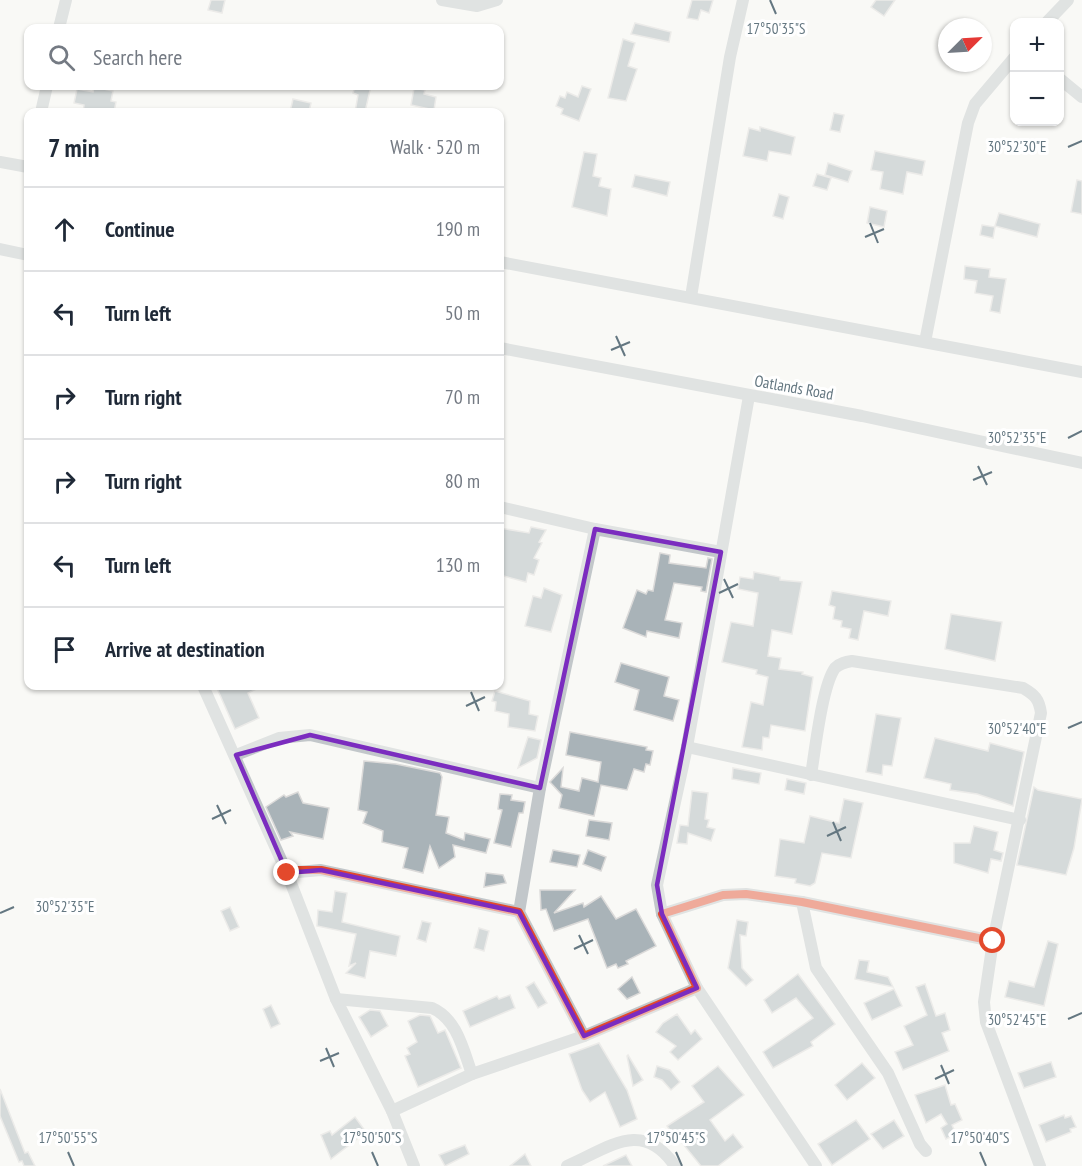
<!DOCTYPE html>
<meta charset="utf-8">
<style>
body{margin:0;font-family:"PT Sans Narrow",sans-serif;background:#f6f6f7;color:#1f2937}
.controls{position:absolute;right:18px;top:18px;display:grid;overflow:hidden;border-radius:12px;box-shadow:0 2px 4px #0004}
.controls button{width:54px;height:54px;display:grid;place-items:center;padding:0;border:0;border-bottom:2px solid #e0e1e3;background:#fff;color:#1f2937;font:30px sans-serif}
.compass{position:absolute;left:938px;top:18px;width:54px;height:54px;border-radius:50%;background:#fff;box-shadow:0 2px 4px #0004;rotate:66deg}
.stop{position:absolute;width:18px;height:18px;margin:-14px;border:4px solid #e3492c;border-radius:50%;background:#fff}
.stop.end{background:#e3492c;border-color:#fff;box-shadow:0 2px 6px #0008}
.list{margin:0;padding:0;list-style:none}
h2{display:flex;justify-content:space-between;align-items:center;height:78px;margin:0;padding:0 24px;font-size:26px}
h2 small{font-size:20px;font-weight:400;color:#747a83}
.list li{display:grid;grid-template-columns:39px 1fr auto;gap:18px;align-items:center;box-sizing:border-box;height:84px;padding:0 24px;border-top:2px solid #e0e1e3}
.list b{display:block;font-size:22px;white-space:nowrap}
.list em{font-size:20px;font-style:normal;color:#747a83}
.icon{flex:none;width:33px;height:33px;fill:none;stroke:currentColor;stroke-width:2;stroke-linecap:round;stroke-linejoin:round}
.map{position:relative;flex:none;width:1082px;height:1166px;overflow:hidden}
.search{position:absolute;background:#fff;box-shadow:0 2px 4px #0004;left:24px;top:24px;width:480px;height:66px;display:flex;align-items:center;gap:15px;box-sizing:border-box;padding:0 21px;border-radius:12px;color:#747a83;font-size:22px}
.panel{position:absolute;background:#fff;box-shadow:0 2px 4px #0004;left:24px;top:108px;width:480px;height:582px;border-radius:12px}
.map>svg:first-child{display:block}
.building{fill:#a9b3b8;stroke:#dbdad9;stroke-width:1.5}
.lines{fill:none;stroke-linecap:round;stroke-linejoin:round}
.minor{stroke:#c2c7ca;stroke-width:12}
.route{stroke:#e3492c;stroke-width:8}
.marked{fill:none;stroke:#7b2cbf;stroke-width:4.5;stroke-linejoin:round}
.ticks{fill:none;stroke:#647781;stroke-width:2}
.labels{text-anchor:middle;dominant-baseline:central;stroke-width:6;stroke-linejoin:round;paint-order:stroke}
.street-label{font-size:16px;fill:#647781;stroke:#fff}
.ticks-label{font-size:15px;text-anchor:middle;fill:#647781;stroke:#fff;stroke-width:6;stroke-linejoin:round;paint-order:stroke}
</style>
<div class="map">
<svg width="1082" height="1166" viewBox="0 0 1082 1166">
<rect width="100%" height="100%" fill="#f9f9f6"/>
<g class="building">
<path d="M211,0H225L222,13L208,10Z"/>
<path d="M692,0H713L709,13L701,10L698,20L687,18Z"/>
<path d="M876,0H895L884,16L871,7Z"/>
<path d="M635,23L671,32L669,42L631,34Z"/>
<path d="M623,39L635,43L628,66L637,69L626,101L608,98Z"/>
<path d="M355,86H371L365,112H355L358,95L353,93Z"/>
<path d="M582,86L591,89L579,121L561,114L563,109L556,106L560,96L565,98L567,92L578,97Z"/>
<path d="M94,87L113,91L111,101L116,102L114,112H83L84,105L74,103L77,89L93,92Z"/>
<path d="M414,88L425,90L424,94L436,97L434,110L411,105Z"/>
<path d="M293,99L311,103L309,112H290Z"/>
<path d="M834,113L844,115L840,132L830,130Z"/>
<path d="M760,127L795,137L791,155L769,151L767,161L743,156L749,128L760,131Z"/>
<path d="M875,151L925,161L922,175L907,172L903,194L880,189L883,172L871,170Z"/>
<path d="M584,152L597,154L593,176L601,178L599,186L611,189L607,216L572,207Z"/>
<path d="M828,163L852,171L848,182L825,175Z"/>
<path d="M817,174L831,178L827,190L813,186Z"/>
<path d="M635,175L670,182L667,196L632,187Z"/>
<path d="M1077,180L1082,181V214L1071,212Z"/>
<path d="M779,194L789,197L783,219L773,216Z"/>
<path d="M870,207L887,211L884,227L867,223Z"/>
<path d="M999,213L1040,224L1037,237L995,226Z"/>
<path d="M982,225L995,227L993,238L980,235Z"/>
<path d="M965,266L990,269L989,277L1006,279L1000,313L990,311L993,296L975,293L977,281L964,279Z"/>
<path d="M531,527L546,530L539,542L542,543L534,558L539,560L534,575L528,573L526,582L500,575V528L529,533Z"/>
<path d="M660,553L670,555L669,563L706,568L708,558L712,559L706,592L701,591L702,587L674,583L665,620L682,623L679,638L647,631L646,637L623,628L637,590L646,594L648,590L653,591Z"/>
<path d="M754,572L780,577V580L802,582L792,634L772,630L768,656L781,658L779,669L803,672L802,674L813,677L805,731L771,725L769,738L763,737L762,750L742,747L751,702L763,705L768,677L756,674L757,670L722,662L731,622L753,626L758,593L738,589L740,577L753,579Z"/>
<path d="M544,588L562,595L551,632L525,626L533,596L541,598Z"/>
<path d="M832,591L891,601L888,616L864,611L858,640L849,638L851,629L841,627L842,621L833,619L835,607L829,605Z"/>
<path d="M951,614L1002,622L995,661L945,649Z"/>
<path d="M621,663L669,677L664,696L679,700L673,721L634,710L639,690L615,682Z"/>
<path d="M216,686H263L248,693L259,718L235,729Z"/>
<path d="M495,691L530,701L529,714L538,716L535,731L508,727L509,714L495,711L496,702L492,701Z"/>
<path d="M876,714L901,718L892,766L883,765L882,775L866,772Z"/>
<path d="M570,732L647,747L646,750L653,751L650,765L646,764L644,772L634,769L627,790L601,785L594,816L559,808L562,795L550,782L563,768L561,787L579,791L582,778L598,782L601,762L566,755Z"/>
<path d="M528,737L541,740L537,758L518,768Z"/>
<path d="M935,738L988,751L990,743L1024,752L1013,806L977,794L950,790L951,784L924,778Z"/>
<path d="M364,761L396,764L440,773L442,777L436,815L449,817L446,833L464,840L465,833L490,839L486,853L453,845L455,857L439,868L430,846L423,873L403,868L408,848L382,842L383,831L363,823L367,812L358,810Z"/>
<path d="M733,768L761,773L759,784L732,779Z"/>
<path d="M787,779L806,783L804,794L785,790Z"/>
<path d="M1034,787L1038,790L1082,799L1074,848L1066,875L1017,865Z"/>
<path d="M692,791L708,793L705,819L709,820L707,827L715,829L711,841L688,833L687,844L677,843L680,825L688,826Z"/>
<path d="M298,792L303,803L329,808L323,839L290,832L293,836L281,840L266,807L284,795L286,797Z"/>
<path d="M500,794L512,795L511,800L525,802L523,813H519L511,847L494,843L502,810L498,809Z"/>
<path d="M844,799L863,803L851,858L822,853L815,883L810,886L795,883L796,879L775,876L780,839L804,843L810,816L839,823Z"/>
<path d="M589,820L612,823L609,840L586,836Z"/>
<path d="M974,826L998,832L994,850L1003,853L1001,861L991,859L988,873L954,863V843H970Z"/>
<path d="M553,850L580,855L577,867L550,862Z"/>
<path d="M588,850L606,857L601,871L583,864Z"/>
<path d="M486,873L503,875L506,883L484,887Z"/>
<path d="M540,890H575L554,913L583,903L584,907L601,896L616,919L636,909L656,946L626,961L628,964L618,968L616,964L607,968L588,919L554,931L546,909L541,910Z"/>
<path d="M335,891L347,893L342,922L400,936L396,956L370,951L365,978L346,973L356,963L349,966L356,934L317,926L318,910L332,912Z"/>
<path d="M230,907L239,927L230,931L221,911Z"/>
<path d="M737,920L748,922L746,936L740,935L742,968L753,980L746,986L728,968Z"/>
<path d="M422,921L431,923L426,942L417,939Z"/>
<path d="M479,928L489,931L484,951L474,948Z"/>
<path d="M1048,941L1058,944L1044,1006L1005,997L1009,981L1034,987Z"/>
<path d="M859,960L869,961L867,972L888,977L893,987L855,979Z"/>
<path d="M798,974L835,1024L811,1042L813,1046L773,1068L763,1052L813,1018L796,998L772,1013L764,1000Z"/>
<path d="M632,977L640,993L627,999L618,989Z"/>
<path d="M534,982L547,1003L538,1008L526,987Z"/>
<path d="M925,984L936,1016L945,1013L950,1030L942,1033L949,1051L903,1070L895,1052L913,1045L904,1026L927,1015L916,987Z"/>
<path d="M894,989L902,1006L872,1020L864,1003Z"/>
<path d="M510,995L515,1008L470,1027L463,1011L497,996L499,999Z"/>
<path d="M271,1005L280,1024L271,1028L263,1009Z"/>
<path d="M370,1010L380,1011L388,1026L371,1037L359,1017Z"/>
<path d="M677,1014L691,1034L695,1030L702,1039L678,1060L670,1052L676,1046L656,1032L663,1023Z"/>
<path d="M420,1015L430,1016L438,1033L445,1030L461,1068L418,1087L405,1056L410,1054L407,1048L417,1042L408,1021Z"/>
<path d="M599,1043L627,1090L637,1119L620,1127L605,1092L590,1102L582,1090L569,1054Z"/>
<path d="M628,1055L643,1080L633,1086L627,1056Z"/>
<path d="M1051,1062L1056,1077L1024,1088L1018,1073Z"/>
<path d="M862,1063L875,1078L847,1100L835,1085Z"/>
<path d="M657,1066L670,1070L680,1082L671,1090L662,1080L654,1077Z"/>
<path d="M718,1066L744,1095L710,1120L725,1141L733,1134L743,1147L718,1166H701L679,1139L677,1141L667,1126L704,1102L692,1086Z"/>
<path d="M945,1085L951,1105L955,1104L962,1120L952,1125L956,1134L946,1139L941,1128L947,1124L941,1114L926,1123L915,1095Z"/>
<path d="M0,1089L25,1153L28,1152L35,1166H24L22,1161L19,1162L0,1116Z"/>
<path d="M1064,1115L1065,1118L1071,1116L1076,1127L1070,1129L1071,1132L1046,1142L1039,1125Z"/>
<path d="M355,1117L366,1132L331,1159L321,1135L330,1131L332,1135Z"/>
<path d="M856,1120L870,1139L832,1165L818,1144Z"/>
<path d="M894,1120L904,1136L883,1149L871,1134Z"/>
<path d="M465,1145L469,1154L445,1166L439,1155Z"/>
<path d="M525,1154L531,1166H510Z"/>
<path d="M626,1155L632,1166H603Z"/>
</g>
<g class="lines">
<g class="minor">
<path d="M442,0L477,6L497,0"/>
<path d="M1047,22L1068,0"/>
<path d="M59,28L66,0"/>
<path d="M1060,79L1082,97"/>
<path d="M41,112L47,86"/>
<path d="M0,162L28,167"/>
<path d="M0,249L28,255"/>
<path d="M500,262L1082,372"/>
<path d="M691,297L730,57L743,0"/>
<path d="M925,342L968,123L975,104L1014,58"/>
<path d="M500,348L862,416L1082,463"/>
<path d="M749,396L687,747L657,885L662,914L697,988L816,1166"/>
<path d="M500,507L595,529"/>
<path d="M203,686L287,873L336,999L392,1111L414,1166"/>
<path d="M687,747L1020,820"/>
<path d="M236,755L279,738L310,735L540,788"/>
<path d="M811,775C815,751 822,686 835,668C840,663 846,662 852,661L1023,688C1035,695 1039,699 1041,713L993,941L984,1002L986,1022L1040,1166"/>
<path d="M287,873L321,870L519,912"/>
<path d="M802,902L816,968L888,1073L920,1144L926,1151"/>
<path d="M662,914L723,895L746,894L802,902L993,941"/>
<path d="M336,999L432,1008C457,1019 463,1049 472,1074"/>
<path d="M584,1036L519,912L540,788L595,529L721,552"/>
<path d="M392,1111L472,1074L584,1036L697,988"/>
<path d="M567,1166C609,1148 642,1118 675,1166"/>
</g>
</g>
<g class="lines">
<path class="route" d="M287,873L295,870H321L519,912L584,1036L697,988L662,914L723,895L746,894L802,902L993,941"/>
</g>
<path d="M0 0H1082V1166H0ZM595,529L721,552L657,885L662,914L697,988L584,1036L519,912L321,870L287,873L236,755L310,735L540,788Z" fill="#f9f9f6" fill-opacity=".55" fill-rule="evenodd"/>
<path class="marked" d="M595,529L721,552L657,885L662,914L697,988L584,1036L519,912L321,870L287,873L236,755L310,735L540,788Z"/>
<path class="ticks" d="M770,0L776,14M1068,147L1082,141M870,223L878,243M865,237L884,229M616,336L625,356M611,350L630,342M1068,438L1082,431M978,466L987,485M973,480L992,472M724,579L733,598M719,593L738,584M471,692L479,711M466,706L485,697M1068,728L1082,722M217,805L226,824M212,819L231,810M833,822L841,841M827,836L846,827M0,913L14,907M579,935L588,954M574,949L593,940M1068,1019L1082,1013M326,1048L334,1067M320,1061L339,1053M941,1065L949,1084M935,1079L954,1070M68,1152L74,1166M372,1152L378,1166M676,1152L682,1166M980,1152L986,1166"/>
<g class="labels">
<g class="street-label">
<text transform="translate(794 387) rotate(10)">Oatlands Road</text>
</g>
</g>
<g class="ticks-label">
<text x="776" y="34">17°50'35"S</text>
<text x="1017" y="152">30°52'30"E</text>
<text x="1017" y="443">30°52'35"E</text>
<text x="1017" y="734">30°52'40"E</text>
<text x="65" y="912">30°52'35"E</text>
<text x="1017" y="1025">30°52'45"E</text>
<text x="68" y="1143">17°50'55"S</text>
<text x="372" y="1143">17°50'50"S</text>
<text x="676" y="1143">17°50'45"S</text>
<text x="980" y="1143">17°50'40"S</text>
</g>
</svg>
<div class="controls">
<button>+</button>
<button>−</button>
</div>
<svg class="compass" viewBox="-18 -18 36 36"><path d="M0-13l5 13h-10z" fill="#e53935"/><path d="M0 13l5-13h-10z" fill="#747a83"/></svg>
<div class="stop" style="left:993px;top:941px"></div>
<div class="stop end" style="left:287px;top:873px"></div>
<div class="search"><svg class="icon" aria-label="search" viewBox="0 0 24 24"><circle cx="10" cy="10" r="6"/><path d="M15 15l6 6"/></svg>Search here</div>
<section class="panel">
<h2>7 min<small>Walk · 520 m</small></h2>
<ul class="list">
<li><svg class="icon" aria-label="ahead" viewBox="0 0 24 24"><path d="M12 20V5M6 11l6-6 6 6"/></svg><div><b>Continue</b></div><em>190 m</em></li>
<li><svg class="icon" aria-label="left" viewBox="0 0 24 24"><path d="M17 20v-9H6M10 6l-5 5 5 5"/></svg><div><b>Turn left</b></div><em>50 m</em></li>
<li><svg class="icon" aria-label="right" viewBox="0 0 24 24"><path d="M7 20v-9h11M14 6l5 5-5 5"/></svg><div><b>Turn right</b></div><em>70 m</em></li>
<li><svg class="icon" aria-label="right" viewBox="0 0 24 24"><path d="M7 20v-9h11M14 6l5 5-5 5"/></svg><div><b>Turn right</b></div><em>80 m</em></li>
<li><svg class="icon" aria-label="left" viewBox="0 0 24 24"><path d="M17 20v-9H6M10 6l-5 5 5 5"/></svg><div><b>Turn left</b></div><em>130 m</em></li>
<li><svg class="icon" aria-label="arrive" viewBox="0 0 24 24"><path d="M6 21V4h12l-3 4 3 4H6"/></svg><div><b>Arrive at destination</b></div></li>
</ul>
</section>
</div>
